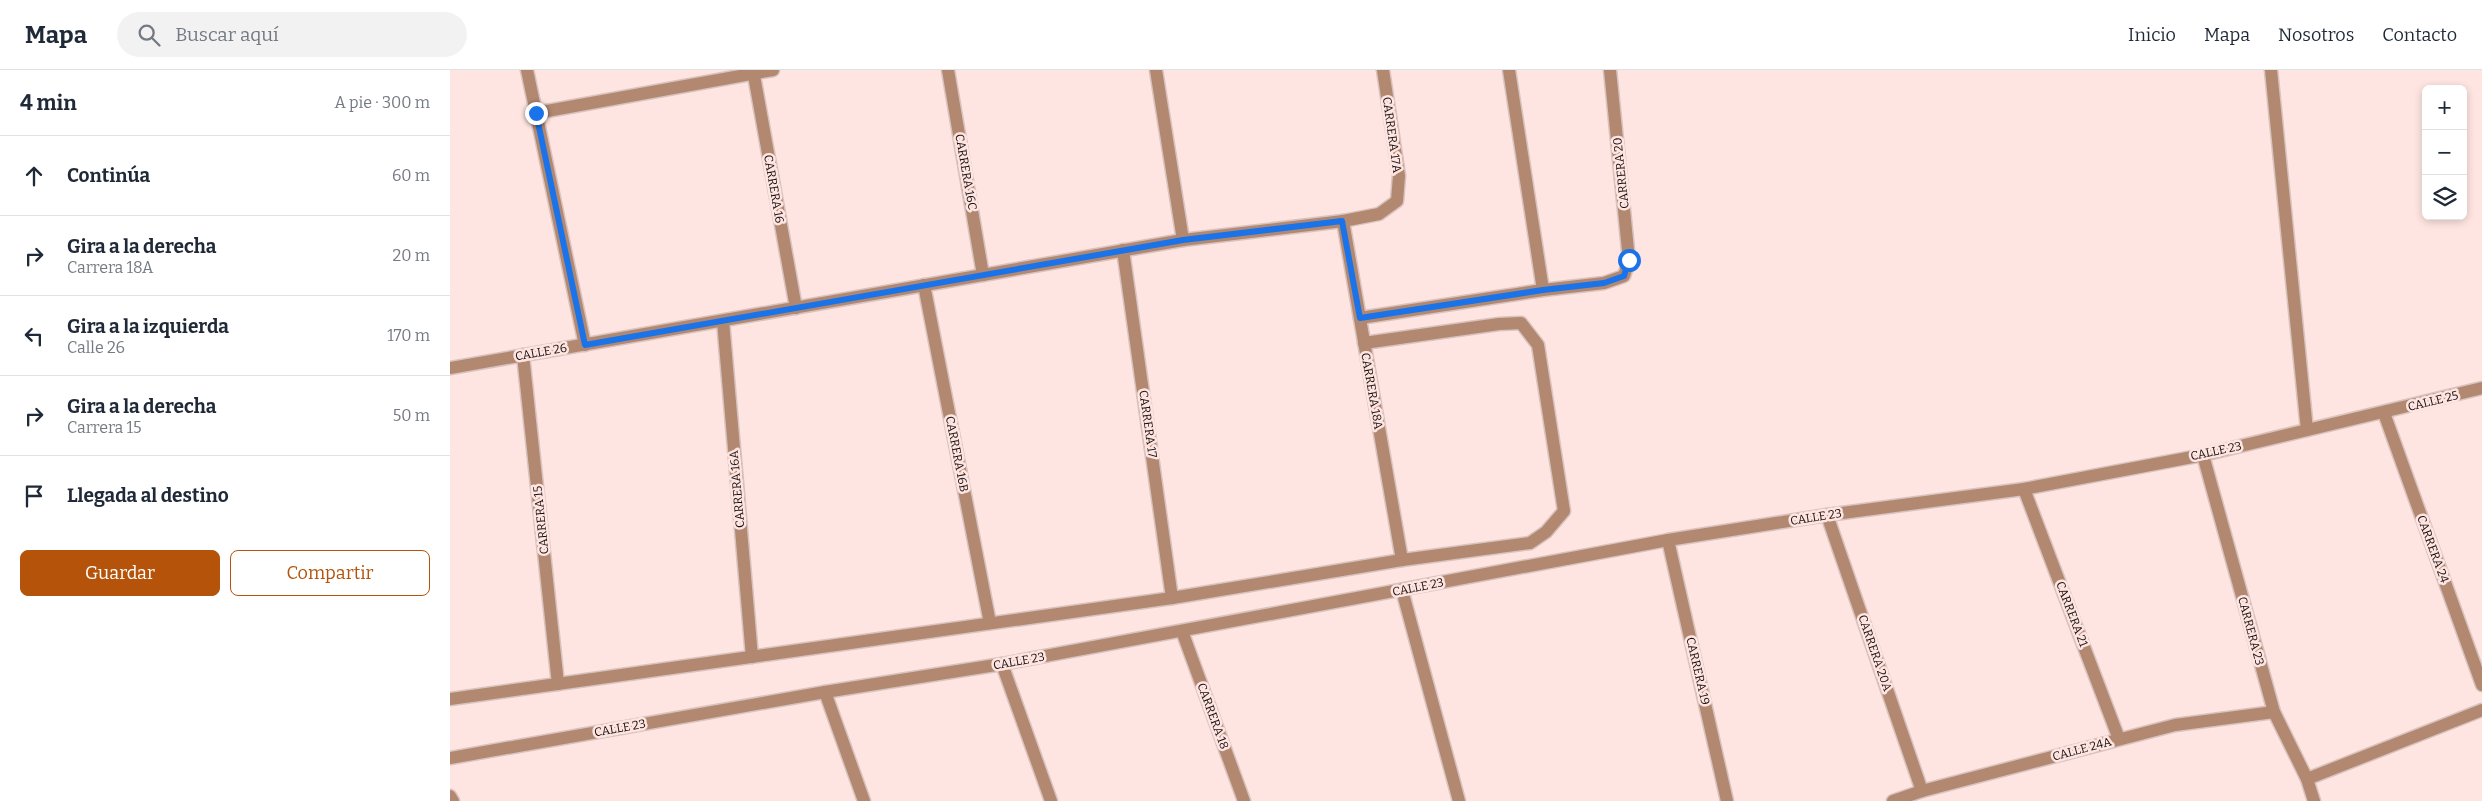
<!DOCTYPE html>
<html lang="es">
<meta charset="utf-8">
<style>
body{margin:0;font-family:Bitter,serif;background:#f2f2f3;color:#1f2937}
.controls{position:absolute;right:15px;top:15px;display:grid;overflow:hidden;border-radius:8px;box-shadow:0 2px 8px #0003}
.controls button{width:45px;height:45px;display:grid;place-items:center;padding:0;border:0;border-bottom:1px solid #e0e1e3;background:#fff;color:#1f2937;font:25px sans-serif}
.stop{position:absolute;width:15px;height:15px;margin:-11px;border:4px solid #1a73e8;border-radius:50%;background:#fff}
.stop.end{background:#1a73e8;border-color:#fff;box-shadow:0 1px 5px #0008}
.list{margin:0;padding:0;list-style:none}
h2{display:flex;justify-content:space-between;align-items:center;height:65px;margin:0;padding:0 20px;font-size:21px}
h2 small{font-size:16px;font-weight:400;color:#747a83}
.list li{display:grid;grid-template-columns:32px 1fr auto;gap:15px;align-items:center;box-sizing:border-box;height:80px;padding:0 20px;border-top:1px solid #e0e1e3}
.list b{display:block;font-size:19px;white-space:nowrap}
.list p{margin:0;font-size:16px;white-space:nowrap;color:#747a83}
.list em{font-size:16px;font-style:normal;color:#747a83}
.actions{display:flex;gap:10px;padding:15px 20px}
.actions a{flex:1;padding:11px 0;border:1px solid #b45309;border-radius:8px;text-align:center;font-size:18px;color:#b45309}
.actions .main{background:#b45309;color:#fff}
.icon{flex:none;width:28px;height:28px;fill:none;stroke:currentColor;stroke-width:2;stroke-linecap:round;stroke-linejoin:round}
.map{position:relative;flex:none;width:2032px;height:731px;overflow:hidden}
header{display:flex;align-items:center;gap:30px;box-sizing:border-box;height:70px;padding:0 25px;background:#fff;border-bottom:1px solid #e0e1e3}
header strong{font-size:24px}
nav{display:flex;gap:28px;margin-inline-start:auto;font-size:18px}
.search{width:350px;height:45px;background:#f2f2f3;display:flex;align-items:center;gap:12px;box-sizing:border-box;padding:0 18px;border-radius:28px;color:#747a83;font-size:19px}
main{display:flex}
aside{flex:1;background:#fff}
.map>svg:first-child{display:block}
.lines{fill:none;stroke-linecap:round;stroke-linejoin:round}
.minor-casing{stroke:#d9c3bf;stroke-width:15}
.minor{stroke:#b28871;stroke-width:12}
.route{stroke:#1a73e8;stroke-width:6}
.labels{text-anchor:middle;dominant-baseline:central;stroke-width:5;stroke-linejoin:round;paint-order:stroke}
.street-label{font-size:12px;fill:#19100f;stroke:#fee5e1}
</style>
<header>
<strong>Mapa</strong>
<div class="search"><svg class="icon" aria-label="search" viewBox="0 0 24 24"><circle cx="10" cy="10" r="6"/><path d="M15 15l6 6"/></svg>Buscar aquí</div>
<nav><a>Inicio</a><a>Mapa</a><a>Nosotros</a><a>Contacto</a></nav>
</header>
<main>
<aside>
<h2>4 min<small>A pie · 300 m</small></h2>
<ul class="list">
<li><svg class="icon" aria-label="ahead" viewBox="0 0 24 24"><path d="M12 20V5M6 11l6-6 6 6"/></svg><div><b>Continúa</b></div><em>60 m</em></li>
<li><svg class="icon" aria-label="right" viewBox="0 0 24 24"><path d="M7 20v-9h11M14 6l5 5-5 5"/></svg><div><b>Gira a la derecha</b><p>Carrera 18A</p></div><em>20 m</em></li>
<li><svg class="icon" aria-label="left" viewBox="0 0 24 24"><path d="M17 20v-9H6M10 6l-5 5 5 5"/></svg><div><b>Gira a la izquierda</b><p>Calle 26</p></div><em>170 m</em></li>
<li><svg class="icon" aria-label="right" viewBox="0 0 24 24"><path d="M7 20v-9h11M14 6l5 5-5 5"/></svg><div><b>Gira a la derecha</b><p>Carrera 15</p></div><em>50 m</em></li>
<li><svg class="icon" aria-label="arrive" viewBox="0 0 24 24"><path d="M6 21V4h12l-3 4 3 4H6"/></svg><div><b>Llegada al destino</b></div></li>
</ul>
<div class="actions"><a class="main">Guardar</a><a>Compartir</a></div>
</aside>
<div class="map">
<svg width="2032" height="731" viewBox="0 0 2032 731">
<rect width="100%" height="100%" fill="#fee5e1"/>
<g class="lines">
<defs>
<g id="minor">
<path d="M77,0L135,275"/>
<path d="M303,0L346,238"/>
<path d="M498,0L533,205"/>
<path d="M706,0L733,170"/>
<path d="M1059,0L1093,220"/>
<path d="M1821,0L1857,360"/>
<path d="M86,43L323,0"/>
<path d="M893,151L952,490"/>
<path d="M673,180L722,528"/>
<path d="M474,215L540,553"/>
<path d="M910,248L1093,220L1154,213L1174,206L1179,190L1160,0"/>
<path d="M273,251L302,587"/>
<path d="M73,285L108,614"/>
<path d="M0,298L733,170L893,151L929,144L947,131L949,106L933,0"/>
<path d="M1934,343L2032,615"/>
<path d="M1753,385L1824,642L1857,709L1864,731"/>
<path d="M1574,419L1669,669"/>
<path d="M1377,445L1472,721"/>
<path d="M1218,470L1277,731"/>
<path d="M952,520L1009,731"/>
<path d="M732,561L794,731"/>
<path d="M552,594L601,731"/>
<path d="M375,622L414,731"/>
<path d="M0,629L722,528L952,490L1080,473L1096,462L1114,441L1088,275L1071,253L1049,254L914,273"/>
<path d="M0,688L375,622L552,594L1218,470L1377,445L1574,419L1753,385L2032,318"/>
<path d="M1857,709L2032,640"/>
<path d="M0,726L3,731"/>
<path d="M1443,731L1472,721L1725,655L1824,642"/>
</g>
</defs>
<use href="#minor" class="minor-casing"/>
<use href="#minor" class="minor"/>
</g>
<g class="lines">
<path class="route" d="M86,43L135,275L733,170L892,151L910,248L1093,220L1154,213L1174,206L1179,190"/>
</g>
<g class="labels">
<g class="street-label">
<text transform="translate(942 65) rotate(82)">CARRERA 17A</text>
<text transform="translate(516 102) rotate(80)">CARRERA 16C</text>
<text transform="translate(1171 103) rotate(-96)">CARRERA 20</text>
<text transform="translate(324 119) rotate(80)">CARRERA 16</text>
<text transform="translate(91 282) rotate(-10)">CALLE 26</text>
<text transform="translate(922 321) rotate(80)">CARRERA 18A</text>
<text transform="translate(1983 331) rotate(-14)">CALLE 25</text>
<text transform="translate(698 354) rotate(82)">CARRERA 17</text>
<text transform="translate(1766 381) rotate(-12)">CALLE 23</text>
<text transform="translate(507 384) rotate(79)">CARRERA 16B</text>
<text transform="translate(287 419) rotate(-95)">CARRERA 16A</text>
<text transform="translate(1366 447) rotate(-9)">CALLE 23</text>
<text transform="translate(91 450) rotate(-96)">CARRERA 15</text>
<text transform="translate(1983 479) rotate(70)">CARRERA 24</text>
<text transform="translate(968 517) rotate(-11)">CALLE 23</text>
<text transform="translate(1622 544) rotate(69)">CARRERA 21</text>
<text transform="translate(1801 561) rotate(75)">CARRERA 23</text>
<text transform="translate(1425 583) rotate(71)">CARRERA 20A</text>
<text transform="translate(569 591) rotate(-10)">CALLE 23</text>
<text transform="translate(1248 601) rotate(77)">CARRERA 19</text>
<text transform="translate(763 646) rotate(70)">CARRERA 18</text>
<text transform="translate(170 658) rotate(-10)">CALLE 23</text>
<text transform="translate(1632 679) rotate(-15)">CALLE 24A</text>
</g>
</g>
</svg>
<div class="controls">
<button>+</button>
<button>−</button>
<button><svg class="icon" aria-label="layers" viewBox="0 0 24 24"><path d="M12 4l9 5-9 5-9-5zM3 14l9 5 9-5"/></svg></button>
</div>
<div class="stop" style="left:1179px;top:190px"></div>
<div class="stop end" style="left:86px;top:43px"></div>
</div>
</main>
